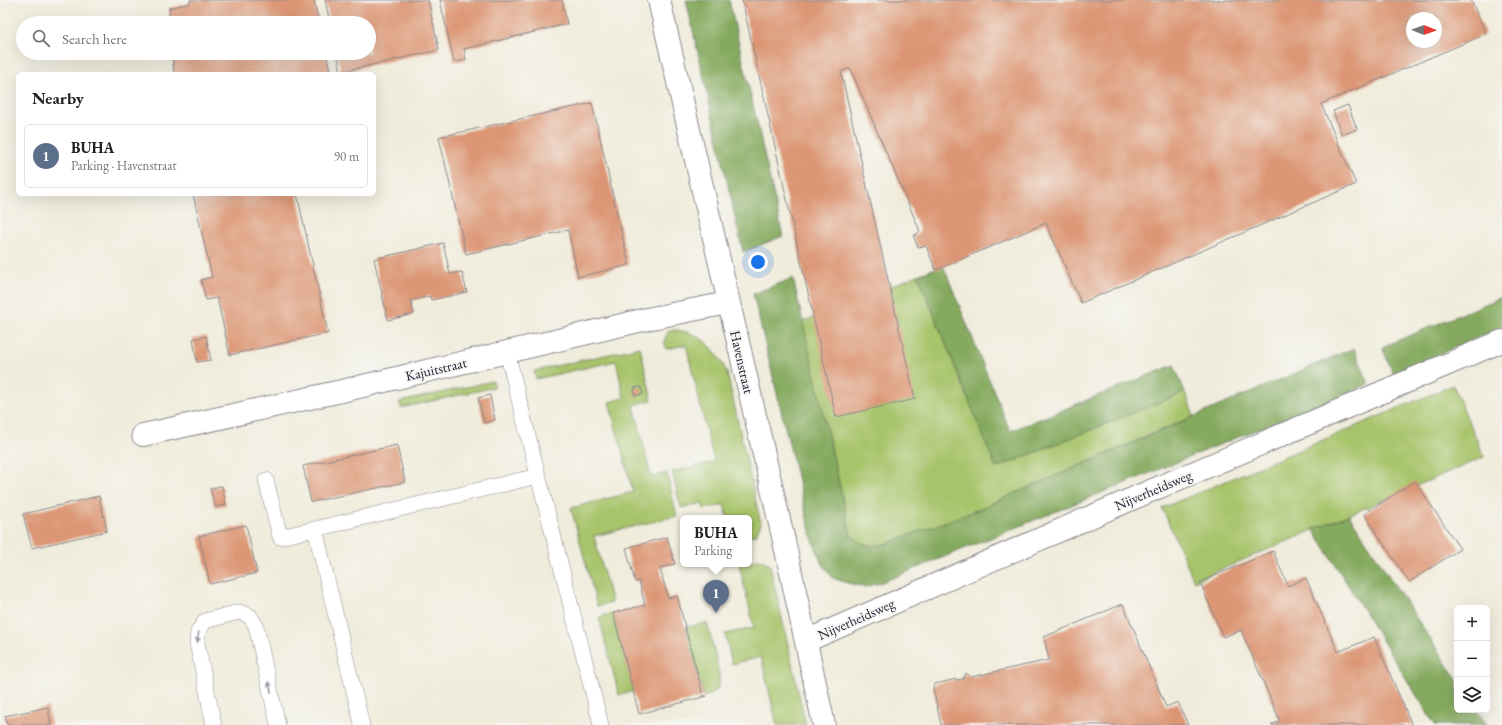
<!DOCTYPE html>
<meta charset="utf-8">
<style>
body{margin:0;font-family:"EB Garamond",serif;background:#f6f6f6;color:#202124}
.controls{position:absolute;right:12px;bottom:12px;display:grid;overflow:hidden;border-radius:6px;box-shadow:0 4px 16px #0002}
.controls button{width:36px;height:36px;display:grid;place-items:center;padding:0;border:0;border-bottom:1px solid #e0e0e0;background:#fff;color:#202124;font:20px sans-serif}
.compass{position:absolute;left:1406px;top:12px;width:36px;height:36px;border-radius:50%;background:#fff;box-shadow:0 4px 16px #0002;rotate:91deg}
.you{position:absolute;left:758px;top:262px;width:14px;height:14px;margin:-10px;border:3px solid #fff;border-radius:50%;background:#1a73e8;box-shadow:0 0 0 6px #1a73e833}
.badge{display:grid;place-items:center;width:26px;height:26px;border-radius:50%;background:#b5179e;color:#fff;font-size:13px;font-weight:700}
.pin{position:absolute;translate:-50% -33px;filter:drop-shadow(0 1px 2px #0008)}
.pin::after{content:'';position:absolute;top:21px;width:14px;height:12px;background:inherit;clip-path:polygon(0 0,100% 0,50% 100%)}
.popup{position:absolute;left:680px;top:515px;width:72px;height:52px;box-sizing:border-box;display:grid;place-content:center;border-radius:6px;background:#fff;filter:drop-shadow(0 1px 3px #0005);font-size:13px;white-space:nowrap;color:#757577}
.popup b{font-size:15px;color:#202124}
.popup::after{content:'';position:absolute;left:50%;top:100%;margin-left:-8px;border:8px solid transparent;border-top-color:#fff}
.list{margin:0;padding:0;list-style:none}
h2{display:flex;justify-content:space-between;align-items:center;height:52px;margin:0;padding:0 16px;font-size:17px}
h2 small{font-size:13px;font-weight:400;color:#757577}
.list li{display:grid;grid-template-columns:26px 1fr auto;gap:12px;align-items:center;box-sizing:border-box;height:64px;margin:0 8px 8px;padding:0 8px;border:1px solid #e0e0e0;border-radius:6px}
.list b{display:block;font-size:15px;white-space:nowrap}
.list p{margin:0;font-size:13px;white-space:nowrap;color:#757577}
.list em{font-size:13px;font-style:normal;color:#757577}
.icon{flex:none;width:22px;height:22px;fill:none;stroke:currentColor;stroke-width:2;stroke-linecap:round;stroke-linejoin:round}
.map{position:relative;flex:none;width:1502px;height:725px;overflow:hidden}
.search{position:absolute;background:#fff;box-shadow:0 4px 16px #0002;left:16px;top:16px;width:360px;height:44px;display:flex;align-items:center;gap:10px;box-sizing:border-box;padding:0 14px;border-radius:22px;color:#757577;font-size:15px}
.panel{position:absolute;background:#fff;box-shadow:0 4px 16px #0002;left:16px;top:72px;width:360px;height:124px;border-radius:6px}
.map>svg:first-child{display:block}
.green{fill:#a7c46a;stroke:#647352}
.forest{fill:#85aa5e;stroke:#54664c}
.building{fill:#dc9675;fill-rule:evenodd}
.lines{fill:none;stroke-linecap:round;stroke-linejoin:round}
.service-casing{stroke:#89878b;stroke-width:16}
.minor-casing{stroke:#89878b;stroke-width:24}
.tertiary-casing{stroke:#89878b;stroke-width:24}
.service{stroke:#fff;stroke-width:15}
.minor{stroke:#fff;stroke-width:22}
.tertiary{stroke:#fff;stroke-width:22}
.oneway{fill:#9c9ca7}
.labels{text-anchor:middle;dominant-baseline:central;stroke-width:3.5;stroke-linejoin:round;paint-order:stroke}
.street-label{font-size:14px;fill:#22223b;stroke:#f6f6f2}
</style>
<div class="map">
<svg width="1502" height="725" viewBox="0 0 1502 725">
<rect width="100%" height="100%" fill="#f6f6f2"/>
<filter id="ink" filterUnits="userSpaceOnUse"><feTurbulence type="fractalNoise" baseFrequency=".025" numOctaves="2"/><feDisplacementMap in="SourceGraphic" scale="8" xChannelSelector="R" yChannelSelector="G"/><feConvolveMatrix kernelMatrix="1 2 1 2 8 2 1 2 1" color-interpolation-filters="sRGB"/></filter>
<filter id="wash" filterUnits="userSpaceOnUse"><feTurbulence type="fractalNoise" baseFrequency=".012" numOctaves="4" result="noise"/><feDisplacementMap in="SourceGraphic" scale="16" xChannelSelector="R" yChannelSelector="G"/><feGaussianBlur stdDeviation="0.9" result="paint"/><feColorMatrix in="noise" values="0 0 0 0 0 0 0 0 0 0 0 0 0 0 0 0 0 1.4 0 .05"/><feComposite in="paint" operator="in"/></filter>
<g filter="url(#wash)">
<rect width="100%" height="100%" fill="#f0ecdb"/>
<g class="green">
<path d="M918,275L996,468L1185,392L1194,416L967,514L885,544C869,547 864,546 851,536L802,322Z"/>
<path d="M669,330C697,328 718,349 727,373L761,524L756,535L749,536V518H728L724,505L704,509L702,503L681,508L672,472L714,462L686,345L666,349L664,340Z"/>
<path d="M640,347L652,400L634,405L651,477L667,473L677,516L594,536L612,603L597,606L571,508L633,492L609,402L624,398L616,361L536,379L534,371Z"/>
<path d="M493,381L495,387L401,408L399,402Z"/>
<path d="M1453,385L1484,457L1194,581L1162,508Z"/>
<path d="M761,559L770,565L806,725H777L761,657L732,664L725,634L754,628L739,564H749V562Z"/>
<path d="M613,613L634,691L619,695L599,617Z"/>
<path d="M707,623C710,635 722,675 719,685C716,692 711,695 704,697L686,627Z"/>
</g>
<g class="forest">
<path d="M686,0H729L783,236L743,252Z"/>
<path d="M943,265L1010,431L1174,365L1185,392L996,468L918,275Z"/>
<path d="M793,278L851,536C864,546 869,547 885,544L967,514L1354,348L1369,384L880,583L865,587L847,583L833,578L821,562L811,535L753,294Z"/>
<path d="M1502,297V327L1393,374L1382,347Z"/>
<path d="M1349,515L1457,680V710H1477L1487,725H1435L1313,529Z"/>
</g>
<g id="blocks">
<g class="building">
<path d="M190,0H314L319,23H170L169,8L190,3Z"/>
<path d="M325,0H428L439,50L341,72L337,53H369V23H330Z"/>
<path d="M440,0H562L567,24L464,49L466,60L454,62Z"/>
<path d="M742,0H1471L1486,34L1321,104L1356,184L1081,303L1046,223L936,270L926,246L918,247L914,238V236L920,231L850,68L841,72L915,399L836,417ZM1412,18H1436V42H1412Z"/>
<path d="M172,53H326L331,74H174Z"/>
<path d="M592,103L629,265L578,277L568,230L466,254L439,137Z"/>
<path d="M1348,105L1357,129L1342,135L1333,111Z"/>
<path d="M193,194H297L328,333L230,355L217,298L206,300L201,280L212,277Z"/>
<path d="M443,243L450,274L462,272L467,292L431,300L430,296L411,301L414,314L388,320L374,259Z"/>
<path d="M206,336L211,360L197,362L193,339Z"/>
<path d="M641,387L643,394L635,396L634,388Z"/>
<path d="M490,395L495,420L484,423L478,398Z"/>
<path d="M397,445L405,482L311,502L303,466Z"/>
<path d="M1415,481L1460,549L1409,582L1364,514Z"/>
<path d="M222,486L226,505L215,507L210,488Z"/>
<path d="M99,496L107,531L32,548L23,514Z"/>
<path d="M246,525L257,573L210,584L199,536Z"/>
<path d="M667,537L675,564L660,568L668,598L677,596L703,696H707L639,714L613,613L645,605L639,581L635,582L626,548Z"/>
<path d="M1273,551L1288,586L1306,578L1338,652L1374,637L1412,725H1271L1280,721L1241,630L1223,637L1200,582Z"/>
<path d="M1123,604L1166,707L1178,702L1188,725H941L933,688L935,684L956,679V680L963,679L966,673L971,677L1049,660L1044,637Z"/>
<path d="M48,707L51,725H7L5,716Z"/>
</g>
</g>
</g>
<g filter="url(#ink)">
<use href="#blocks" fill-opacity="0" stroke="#89878b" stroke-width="1"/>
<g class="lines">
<defs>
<g id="service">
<path d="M507,352L601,725"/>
<path d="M266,480L280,537L315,529"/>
<path d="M214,725L197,643L198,632L205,621L239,612L250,616L256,626L278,725"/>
<path d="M362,725L315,529L538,476"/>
</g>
<g id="minor">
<path d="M143,435L346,390L647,319L728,303"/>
<path d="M806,641L1141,495L1502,341"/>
</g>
<path id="tertiary" d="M659,0L784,541L824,725"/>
</defs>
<use href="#service" class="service-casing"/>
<use href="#minor" class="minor-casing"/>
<use href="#tertiary" class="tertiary-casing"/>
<use href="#service" class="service"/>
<use href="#minor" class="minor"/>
<use href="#tertiary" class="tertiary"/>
</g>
<defs><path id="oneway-solid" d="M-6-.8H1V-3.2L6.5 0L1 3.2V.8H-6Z"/></defs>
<g class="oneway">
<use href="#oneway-solid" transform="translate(198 637) rotate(98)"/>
<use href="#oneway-solid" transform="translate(270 687) rotate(-102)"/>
</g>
</g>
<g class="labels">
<g class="street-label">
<text transform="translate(742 362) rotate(77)">Havenstraat</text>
<text transform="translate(436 369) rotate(-13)">Kajuitstraat</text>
<text transform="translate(1153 490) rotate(-23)">Nijverheidsweg</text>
<text transform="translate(856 619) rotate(-24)">Nijverheidsweg</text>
</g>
</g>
</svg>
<div class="controls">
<button>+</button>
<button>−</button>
<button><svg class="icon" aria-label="layers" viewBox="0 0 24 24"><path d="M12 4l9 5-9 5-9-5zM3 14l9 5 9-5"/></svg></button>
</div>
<svg class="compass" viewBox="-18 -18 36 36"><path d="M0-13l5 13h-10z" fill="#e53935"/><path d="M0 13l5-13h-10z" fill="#757577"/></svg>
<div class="you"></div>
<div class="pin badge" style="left:716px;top:613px;background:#5c6f8a">1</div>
<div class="popup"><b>BUHA</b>Parking</div>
<div class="search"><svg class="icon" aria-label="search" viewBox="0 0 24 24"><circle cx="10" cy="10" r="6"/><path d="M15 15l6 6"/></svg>Search here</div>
<section class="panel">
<h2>Nearby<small></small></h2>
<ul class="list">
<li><span class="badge" style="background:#5c6f8a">1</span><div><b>BUHA</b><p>Parking · Havenstraat</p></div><em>90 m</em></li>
</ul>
</section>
</div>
